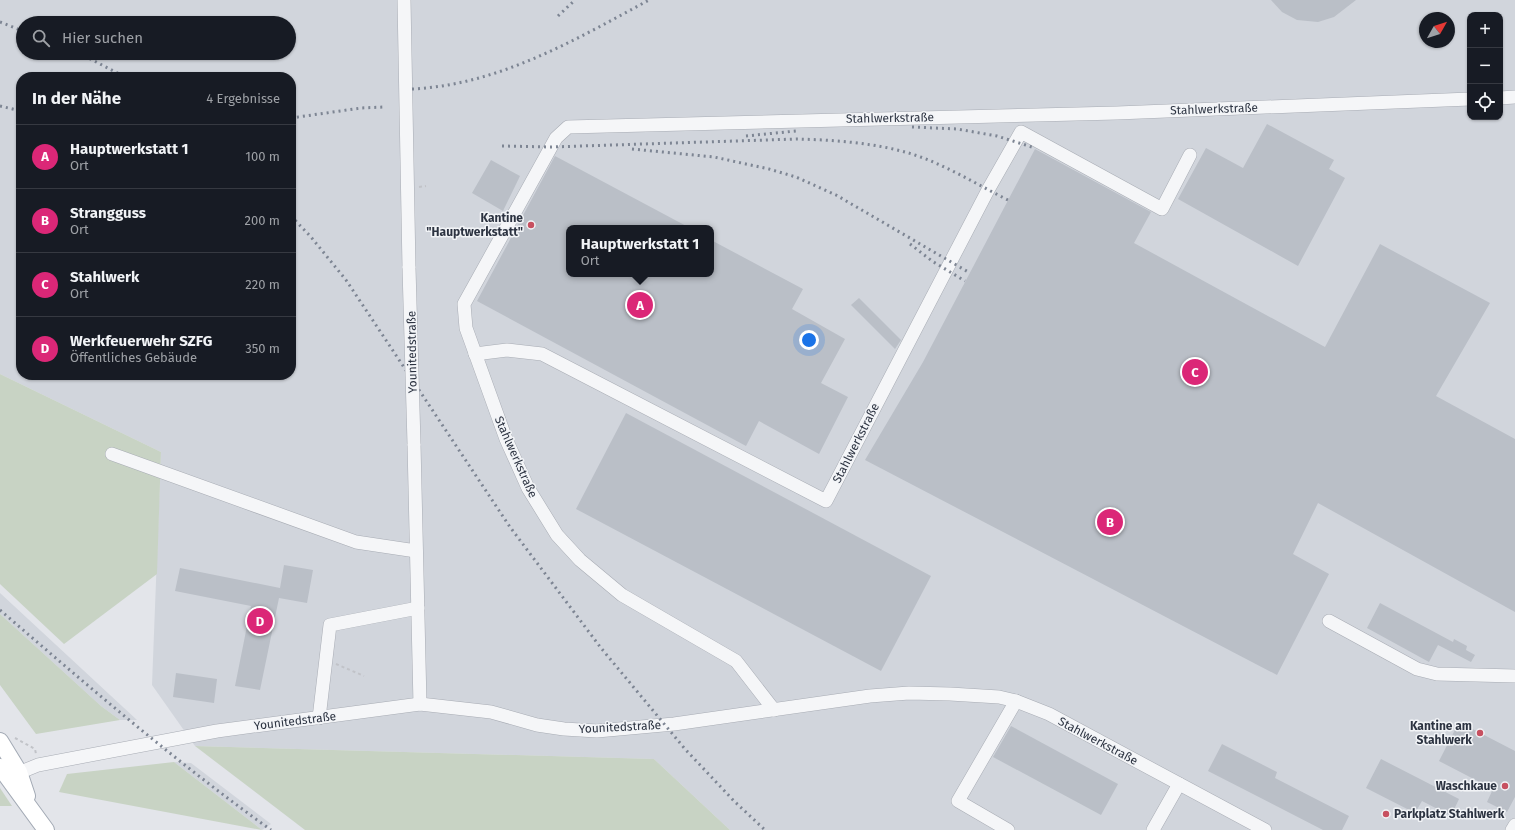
<!DOCTYPE html>
<html lang="de">
<meta charset="utf-8">
<style>
body{margin:0;font-family:"Fira Sans",sans-serif;background:#242831;color:#f1f3f6}
.controls{position:absolute;right:12px;top:12px;display:grid;overflow:hidden;border-radius:8px;box-shadow:0 1px 3px #0004}
.controls button{width:36px;height:36px;display:grid;place-items:center;padding:0;border:0;border-bottom:1px solid #363941;background:#171b24;color:#f1f3f6;font:20px sans-serif}
.compass{position:absolute;left:1419px;top:12px;width:36px;height:36px;border-radius:50%;background:#171b24;box-shadow:0 1px 3px #0004;rotate:51deg}
.you{position:absolute;left:809px;top:340px;width:14px;height:14px;margin:-10px;border:3px solid #fff;border-radius:50%;background:#1a73e8;box-shadow:0 0 0 6px #1a73e833}
.badge{display:grid;place-items:center;width:26px;height:26px;border-radius:50%;background:#db2777;color:#fff;font-size:13px;font-weight:700}
.pin{position:absolute;translate:-50% -50%;border:2px solid #fff;box-shadow:0 1px 4px #0006}
.popup{position:absolute;left:566px;top:225px;width:148px;height:52px;box-sizing:border-box;display:grid;place-content:center;border-radius:8px;background:#171b24;filter:drop-shadow(0 1px 3px #0005);font-size:13px;white-space:nowrap;color:#9ea1a6}
.popup b{font-size:15px;color:#f1f3f6}
.popup::after{content:'';position:absolute;left:50%;top:100%;margin-left:-8px;border:8px solid transparent;border-top-color:#171b24}
.list{margin:0;padding:0;list-style:none}
h2{display:flex;justify-content:space-between;align-items:center;height:52px;margin:0;padding:0 16px;font-size:17px}
h2 small{font-size:13px;font-weight:400;color:#9ea1a6}
.list li{display:grid;grid-template-columns:26px 1fr auto;gap:12px;align-items:center;box-sizing:border-box;height:64px;padding:0 16px;border-top:1px solid #363941}
.list b{display:block;font-size:15px;white-space:nowrap}
.list p{margin:0;font-size:13px;white-space:nowrap;color:#9ea1a6}
.list em{font-size:13px;font-style:normal;color:#9ea1a6}
.icon{flex:none;width:22px;height:22px;fill:none;stroke:currentColor;stroke-width:2;stroke-linecap:round;stroke-linejoin:round}
.map{position:relative;flex:none;width:1515px;height:830px;overflow:hidden}
.search{position:absolute;background:#171b24;box-shadow:0 1px 3px #0004;left:16px;top:16px;width:280px;height:44px;display:flex;align-items:center;gap:10px;box-sizing:border-box;padding:0 14px;border-radius:22px;color:#9ea1a6;font-size:15px}
.panel{position:absolute;background:#171b24;box-shadow:0 1px 3px #0004;left:16px;top:72px;width:280px;height:308px;border-radius:16px}
.map>svg:first-child{display:block}
.built{fill:#d1d5dc;fill-rule:evenodd}
.green{fill:#c8d3c4}
.building{fill:#babfc7}
.lines{fill:none;stroke-linecap:round;stroke-linejoin:round}
.minor-casing{stroke:#a8acb4;stroke-width:14}
.major-casing{stroke:#a3aab5;stroke-width:18}
.path{stroke:#c1c3c8;stroke-width:2;stroke-dasharray:3 3;stroke-linecap:butt}
.minor{stroke:#f5f6f8;stroke-width:13}
.major{stroke:#fff;stroke-width:16}
.rail{stroke:#7d8593;stroke-width:3;stroke-dasharray:2 4;stroke-linecap:butt}
.minor-bridge-casing{stroke:#a8acb4;stroke-width:14;stroke-linecap:butt}
.minor-bridge{stroke:#f5f6f8;stroke-width:13}
.poi-dot{fill:#c75060;stroke:#f2f4f7;stroke-width:1.5}
.labels{text-anchor:middle;dominant-baseline:central;stroke-width:3;stroke-linejoin:round;paint-order:stroke}
.street-label{font-size:12px;fill:#2c3341;stroke:#f2f4f7}
.poi-label{font-size:12px;font-weight:bold;fill:#2c3341;stroke:#f2f4f7;text-anchor:end}
</style>
<div class="map">
<svg width="1515" height="830" viewBox="0 0 1515 830">
<rect width="100%" height="100%" fill="#e3e5ea"/>
<g class="built">
<path d="M0,0H1515V830H730L654,759L195,746L152,685L161,452L0,374ZM1470,15H1500V117H1470ZM1425,18H1449V42H1425ZM23,23H289V53H23ZM21,77H291V375H21ZM569,228H711V274H569Z"/>
<path d="M0,593L110,695L137,720H120L101,706L0,614Z"/>
<path d="M174,762L191,763L271,824L262,830Z"/>
</g>
<g class="green">
<path d="M0,374L161,452L157,574L64,644L0,584Z"/>
<path d="M0,614L101,706L120,720L36,734L0,685Z"/>
<path d="M195,746L654,759L730,830H305Z"/>
<path d="M174,762L262,830L59,792L67,774Z"/>
<path d="M0,788L12,806H0Z"/>
</g>
<g class="building">
<path d="M1271,0H1356L1334,17L1318,22L1297,20L1282,12Z"/>
<path d="M1267,124L1334,160L1329,169L1345,178L1298,266L1178,199L1206,148L1243,168Z"/>
<path d="M1035,149L1151,212L1134,243L1325,347L1380,244L1490,303L1436,396L1515,439V612L1318,503L1293,554L1329,574L1277,675L865,460L923,362Z"/>
<path d="M555,156L690,228H569V274H711V240L803,289L792,309L845,339L821,383L848,397L819,454L759,421L746,446L477,301Z"/>
<path d="M491,160L520,176L503,211L472,193Z"/>
<path d="M859,298L901,340L895,349L851,305Z"/>
<path d="M626,413L931,576L881,671L576,509Z"/>
<path d="M284,565L313,570L307,603L279,598L260,690L235,686L251,606L175,591L180,568L280,588Z"/>
<path d="M1380,603L1453,642L1454,639L1467,646L1466,650L1475,655L1471,662L1438,645L1429,662L1367,628Z"/>
<path d="M176,673L217,679L214,703L173,697Z"/>
<path d="M1459,722L1515,751V797L1507,812L1487,802L1493,789L1439,761Z"/>
<path d="M1011,726L1118,784L1101,815L993,757Z"/>
<path d="M1222,744L1277,772L1275,778L1349,816L1342,830H1323L1208,771Z"/>
<path d="M1381,759L1459,799L1451,816L1422,801L1415,813L1366,788Z"/>
</g>
<g class="lines">
<defs>
<g id="minor">
<path d="M404,0L409,268"/>
<path d="M1500,98L1515,97"/>
<path d="M475,354L507,350L542,354L826,501L988,190L1021,132L1162,209L1190,155"/>
<path d="M414,444L420,704"/>
<path d="M112,454L356,542L416,551"/>
<path d="M1329,621L1417,669L1437,674L1515,676"/>
<path d="M774,710L736,661L622,595L580,560L557,535L528,488L506,439L466,328L464,304L556,138L568,127L1117,113L1470,99"/>
<path d="M319,718L330,625L418,608"/>
<path d="M11,776L38,765L217,731L420,704L491,712L537,725L564,729L597,731L674,724L870,696L909,693L950,694L999,697L1016,701L1049,714L1265,830"/>
<path d="M1008,830L958,801L1016,701"/>
<path d="M1153,830L1179,784"/>
<path d="M1512,830L1515,825"/>
</g>
<g id="major">
<path d="M0,741L19,772L27,796"/>
<path d="M0,767L46,830"/>
</g>
</defs>
<use href="#minor" class="minor-casing"/>
<use href="#major" class="major-casing"/>
<g class="path">
<path d="M419,187L426,186"/>
<path d="M336,664L364,676"/>
<path d="M15,738L35,749L36,754"/>
</g>
<use href="#minor" class="minor"/>
<use href="#major" class="major"/>
<g class="rail">
<path d="M558,16L575,0"/>
<path d="M0,22L23,31"/>
<path d="M79,53L125,77"/>
<path d="M412,89C498,85 575,40 649,0"/>
<path d="M0,106L21,111"/>
<path d="M291,118L361,108L384,107"/>
<path d="M912,127L957,129L997,136L1035,148"/>
<path d="M746,136L796,131"/>
<path d="M502,146L551,147L797,139C835,140 876,143 912,154C946,165 976,184 1008,200"/>
<path d="M632,149L714,157L769,169L796,177L836,195L970,273"/>
<path d="M291,216L311,237L346,280L510,527L601,648L685,749L734,801L765,830"/>
<path d="M910,244L932,261L965,281"/>
<path d="M0,610C88,686 176,762 271,830"/>
</g>
<defs>
<path id="minor-bridge" d="M409,268L414,444"/>
</defs>
<use href="#minor-bridge" class="minor-bridge-casing"/>
<use href="#minor-bridge" class="minor-bridge"/>
</g>
<g class="poi-dot">
<circle cx="531" cy="225" r="4"/>
<circle cx="1480" cy="733" r="4"/>
<circle cx="1505" cy="786" r="4"/>
<circle cx="1386" cy="814" r="4"/>
</g>
<g class="labels">
<g class="street-label">
<text transform="translate(1214 109) rotate(-2)">Stahlwerkstraße</text>
<text transform="translate(890 118) rotate(-1)">Stahlwerkstraße</text>
<text transform="translate(412 352) rotate(-91)">Younitedstraße</text>
<text transform="translate(856 443) rotate(-63)">Stahlwerkstraße</text>
<text transform="translate(516 457) rotate(66)">Stahlwerkstraße</text>
<text transform="translate(295 721) rotate(-7)">Younitedstraße</text>
<text transform="translate(620 727) rotate(-3)">Younitedstraße</text>
<text transform="translate(1098 741) rotate(28)">Stahlwerkstraße</text>
</g>
<g class="poi-label">
<text x="523" y="218">Kantine<tspan x="523" dy="14">"Hauptwerkstatt"</tspan></text>
<text x="1472" y="726">Kantine am<tspan x="1472" dy="14">Stahlwerk</tspan></text>
<text x="1497" y="786">Waschkaue</text>
<text x="1394" y="814" text-anchor="start">Parkplatz Stahlwerk</text>
</g>
</g>
</svg>
<div class="controls">
<button>+</button>
<button>−</button>
<button><svg class="icon" aria-label="locate" viewBox="0 0 24 24"><circle cx="12" cy="12" r="6"/><path d="M12 2v4M12 18v4M2 12h4M18 12h4"/></svg></button>
</div>
<svg class="compass" viewBox="-18 -18 36 36"><path d="M0-13l5 13h-10z" fill="#e53935"/><path d="M0 13l5-13h-10z" fill="#9ea1a6"/></svg>
<div class="you"></div>
<div class="pin badge" style="left:640px;top:305px">A</div>
<div class="popup"><b>Hauptwerkstatt 1</b>Ort</div>
<div class="pin badge" style="left:1110px;top:522px">B</div>
<div class="pin badge" style="left:1195px;top:372px">C</div>
<div class="pin badge" style="left:260px;top:621px">D</div>
<div class="search"><svg class="icon" aria-label="search" viewBox="0 0 24 24"><circle cx="10" cy="10" r="6"/><path d="M15 15l6 6"/></svg>Hier suchen</div>
<section class="panel">
<h2>In der Nähe<small>4 Ergebnisse</small></h2>
<ul class="list">
<li><span class="badge">A</span><div><b>Hauptwerkstatt 1</b><p>Ort</p></div><em>100 m</em></li>
<li><span class="badge">B</span><div><b>Strangguss</b><p>Ort</p></div><em>200 m</em></li>
<li><span class="badge">C</span><div><b>Stahlwerk</b><p>Ort</p></div><em>220 m</em></li>
<li><span class="badge">D</span><div><b>Werkfeuerwehr SZFG</b><p>Öffentliches Gebäude</p></div><em>350 m</em></li>
</ul>
</section>
</div>
